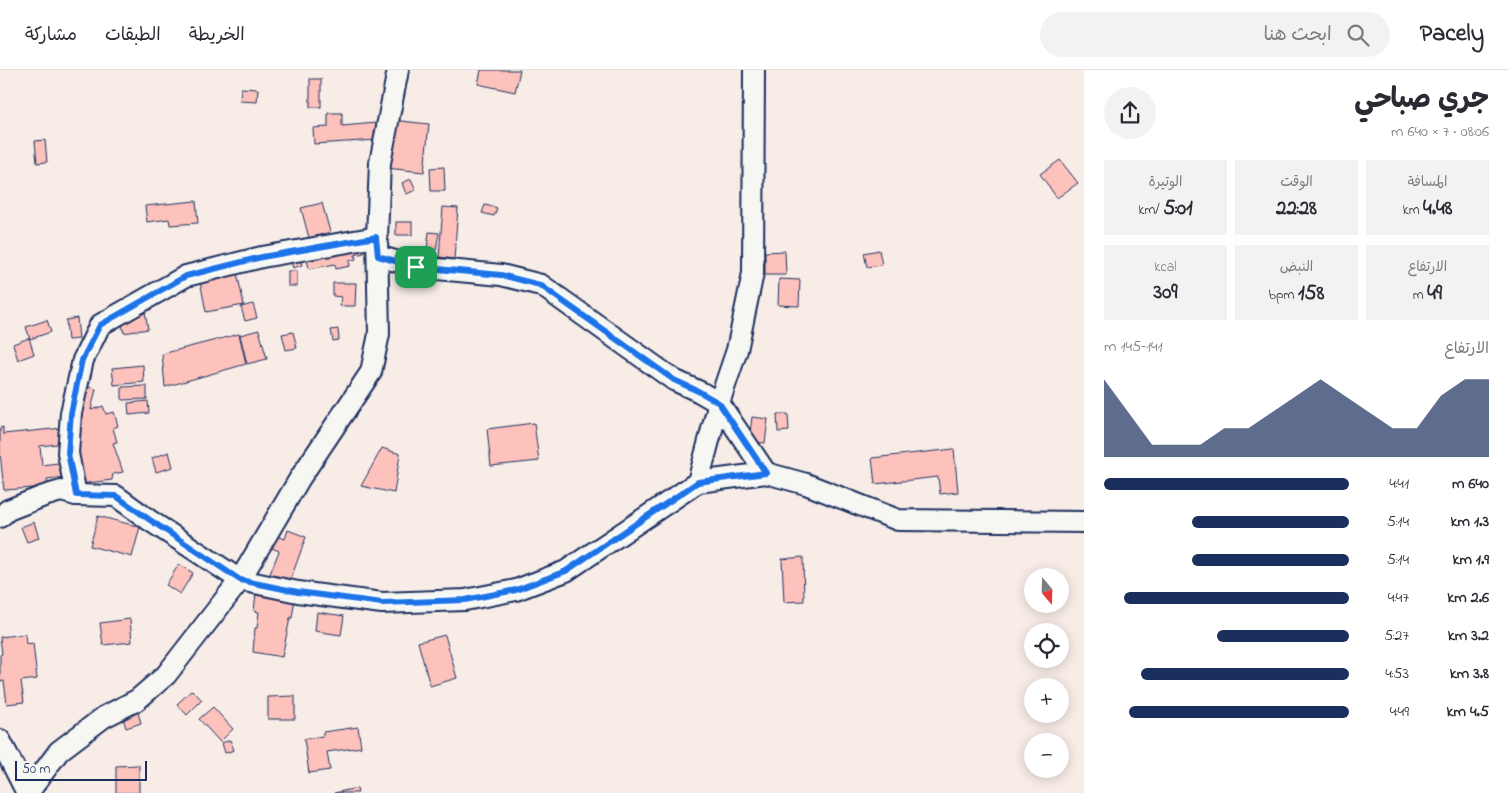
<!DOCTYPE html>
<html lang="ar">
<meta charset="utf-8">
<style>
:root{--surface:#fff;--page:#f2f2f3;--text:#2b2b33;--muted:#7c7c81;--line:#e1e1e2;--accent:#1b2f5e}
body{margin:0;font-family:"Indie Flower","Playpen Sans Arabic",sans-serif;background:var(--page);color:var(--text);direction:rtl;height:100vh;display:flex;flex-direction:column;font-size:19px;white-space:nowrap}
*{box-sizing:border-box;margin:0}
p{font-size:16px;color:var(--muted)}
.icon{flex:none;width:28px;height:28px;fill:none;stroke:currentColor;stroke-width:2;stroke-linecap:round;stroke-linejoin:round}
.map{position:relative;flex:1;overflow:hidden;direction:ltr}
.sheet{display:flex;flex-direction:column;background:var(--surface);width:425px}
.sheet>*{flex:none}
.needle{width:32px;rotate:161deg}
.buttons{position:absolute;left:1024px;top:498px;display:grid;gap:10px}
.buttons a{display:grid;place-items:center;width:45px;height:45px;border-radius:50%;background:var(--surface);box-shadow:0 2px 12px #0003;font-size:25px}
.scale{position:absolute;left:15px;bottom:12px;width:132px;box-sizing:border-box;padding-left:5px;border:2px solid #1b2f5e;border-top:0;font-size:14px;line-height:18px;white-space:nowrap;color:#1b2f5e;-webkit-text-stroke:4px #f6f6f2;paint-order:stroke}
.pin{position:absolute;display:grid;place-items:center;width:42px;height:42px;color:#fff;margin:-21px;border-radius:10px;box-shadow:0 2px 8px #0006}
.round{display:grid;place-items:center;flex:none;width:52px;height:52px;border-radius:26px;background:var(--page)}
.summary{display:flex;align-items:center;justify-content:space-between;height:85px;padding:0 20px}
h1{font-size:28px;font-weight:700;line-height:38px}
.figures{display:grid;grid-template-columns:repeat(3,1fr);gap:8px;height:85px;padding:5px 20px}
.figures div{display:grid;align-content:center;border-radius:0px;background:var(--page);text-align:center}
.figures b{font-size:21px;font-weight:700}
.figures small{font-size:14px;font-weight:400}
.figures p{font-size:14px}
.chart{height:140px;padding:10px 20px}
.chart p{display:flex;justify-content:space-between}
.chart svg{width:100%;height:90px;margin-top:5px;fill:var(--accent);opacity:.7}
ul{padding:0 20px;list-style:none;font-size:16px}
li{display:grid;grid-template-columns:80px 60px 1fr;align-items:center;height:38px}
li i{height:12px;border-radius:6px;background:var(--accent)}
header{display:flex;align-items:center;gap:30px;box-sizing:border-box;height:70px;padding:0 25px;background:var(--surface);border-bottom:1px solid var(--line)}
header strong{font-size:24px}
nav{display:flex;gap:28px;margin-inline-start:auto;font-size:18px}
.search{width:350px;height:45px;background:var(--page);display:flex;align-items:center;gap:12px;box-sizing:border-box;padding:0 18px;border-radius:28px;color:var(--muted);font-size:19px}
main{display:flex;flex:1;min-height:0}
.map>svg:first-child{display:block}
</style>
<header>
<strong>Pacely</strong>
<div class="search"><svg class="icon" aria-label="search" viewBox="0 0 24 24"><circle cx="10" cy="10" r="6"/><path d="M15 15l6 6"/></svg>ابحث هنا</div>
<nav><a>الخريطة</a><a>الطبقات</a><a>مشاركة</a></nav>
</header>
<main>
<section class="sheet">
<div class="summary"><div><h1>جري صباحي</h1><p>08:06 · 7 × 640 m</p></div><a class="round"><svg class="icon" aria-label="share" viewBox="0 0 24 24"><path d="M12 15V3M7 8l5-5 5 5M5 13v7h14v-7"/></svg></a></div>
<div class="figures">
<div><p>المسافة</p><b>4.48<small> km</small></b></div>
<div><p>الوقت</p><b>22:28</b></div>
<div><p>الوتيرة</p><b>5:01<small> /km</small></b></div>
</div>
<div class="figures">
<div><p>الارتفاع</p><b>49<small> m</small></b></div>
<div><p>النبض</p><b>158<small> bpm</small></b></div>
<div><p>kcal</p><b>309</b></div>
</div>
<div class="chart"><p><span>الارتفاع</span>141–145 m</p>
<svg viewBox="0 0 160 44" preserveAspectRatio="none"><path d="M0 44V6L10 22L20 38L30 38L40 38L50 30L60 30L70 22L80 14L90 6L100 14L110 22L120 30L130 30L140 14L150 6L160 6V44z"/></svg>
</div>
<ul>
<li><b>640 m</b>4:41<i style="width:100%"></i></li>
<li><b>1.3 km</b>5:14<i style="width:64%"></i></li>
<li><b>1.9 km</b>5:14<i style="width:64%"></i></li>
<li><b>2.6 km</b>4:47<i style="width:92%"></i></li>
<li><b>3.2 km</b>5:27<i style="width:54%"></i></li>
<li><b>3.8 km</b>4:53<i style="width:85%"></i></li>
<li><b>4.5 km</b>4:49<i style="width:90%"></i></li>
</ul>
</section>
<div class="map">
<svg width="1084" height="723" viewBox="0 0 1084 723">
<rect width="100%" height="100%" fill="#f8ece7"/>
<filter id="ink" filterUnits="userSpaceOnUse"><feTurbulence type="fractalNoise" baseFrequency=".02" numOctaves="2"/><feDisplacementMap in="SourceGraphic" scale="10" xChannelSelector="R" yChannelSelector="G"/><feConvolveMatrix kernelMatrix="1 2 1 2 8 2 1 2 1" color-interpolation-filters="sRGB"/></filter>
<g filter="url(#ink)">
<g fill="#fec2bd" stroke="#1b2f5e">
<polygon points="481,0 520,0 515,22 478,14"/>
<rect x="310" y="9" width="11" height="28"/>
<polygon points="241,18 258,19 257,32 240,31"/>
<polygon points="328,43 342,43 342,56 376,53 377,70 314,74 313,58 328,57"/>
<polygon points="391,50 429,54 424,102 386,98"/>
<polygon points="45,70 47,92 37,93 35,71"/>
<polygon points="1060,90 1078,113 1057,128 1040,104"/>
<polygon points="444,97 445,121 431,121 430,98"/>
<polygon points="411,109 416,120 406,124 402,113"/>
<polygon points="196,131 198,153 170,155 169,149 147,152 145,136"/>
<polygon points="322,133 330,162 309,168 301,138"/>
<polygon points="485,135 497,138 494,146 482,143"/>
<polygon points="443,137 458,138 454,189 439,187"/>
<rect x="396" y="152" width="16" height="13"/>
<polygon points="429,162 439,163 436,180 427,179"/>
<polygon points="362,172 364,183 355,185 356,189 349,191 350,196 336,199 335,194 309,199 306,184"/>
<polygon points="879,180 882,195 867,197 864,183"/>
<polygon points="785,181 786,205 765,205 765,182"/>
<polygon points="298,184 302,195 293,198 289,186"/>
<rect x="288" y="201" width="9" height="15"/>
<polygon points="237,203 244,235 206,242 200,211"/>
<polygon points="779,209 800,210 799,236 778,235"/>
<polygon points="333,213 356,213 355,236 340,236 341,227 333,226"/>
<polygon points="253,234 257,248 245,251 241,237"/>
<polygon points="145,241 148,259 124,263 120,246"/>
<polygon points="77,248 79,269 68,270 66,250"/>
<polygon points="47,250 51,262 30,269 26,257"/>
<polygon points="338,259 339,270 333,271 331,260"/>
<polygon points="259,260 267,289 247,294 240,265"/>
<polygon points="293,262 297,278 286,280 282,264"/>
<polygon points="239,264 246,294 165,317 162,284"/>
<polygon points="29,268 34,284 18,290 13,274"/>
<polygon points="143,295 144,312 114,315 112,298"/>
<polygon points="83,315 96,319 91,340 103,336 106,344 114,342 118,356 113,358 117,372 113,373 123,402 113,404 112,410 80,414 74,375"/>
<polygon points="147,316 147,329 122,330 122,317"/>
<polygon points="148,331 149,343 129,345 128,333"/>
<polygon points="777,344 788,344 789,361 778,362"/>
<polygon points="752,347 768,349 765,373 749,372"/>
<polygon points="534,353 539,391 491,396 487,359"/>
<polygon points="3,357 3,364 63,358 65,373 40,376 42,395 66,392 67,407 47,409 48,417 4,420 0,383 0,358"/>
<polygon points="382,378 400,384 394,423 361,416"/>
<polygon points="954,379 958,422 940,424 938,407 875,414 872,388"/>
<polygon points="169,382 173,397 156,402 152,388"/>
<polygon points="98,446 140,457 132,487 90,476"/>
<polygon points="34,452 39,468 27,472 21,457"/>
<polygon points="288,460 306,467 290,511 270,504 279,481 272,478 277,466 285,469"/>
<polygon points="803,487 804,531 784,532 782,489"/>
<polygon points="179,494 193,503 180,524 166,515"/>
<polygon points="256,523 295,528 292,548 290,548 282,587 253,582 255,558 257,558 259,542 254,541"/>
<polygon points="317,542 344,546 341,565 315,561"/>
<polygon points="130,549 132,572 103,575 100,553"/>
<polygon points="25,564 26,574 33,573 37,609 21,611 24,632 7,634 4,611 0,612 0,585 2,584 0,567"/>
<polygon points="445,565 457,608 430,616 418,572"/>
<polygon points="192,620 202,630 187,645 177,634"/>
<polygon points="295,626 295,649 268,649 268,627"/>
<polygon points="136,636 141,653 126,658 121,641"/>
<polygon points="213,637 233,659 220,672 199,649"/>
<polygon points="358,657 361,677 327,682 330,700 309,703 304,669 323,666 323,662"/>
<polygon points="230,670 234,680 225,683 222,673"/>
<polygon points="139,695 139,723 116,723 116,696"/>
<polygon points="357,718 358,723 334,723"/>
</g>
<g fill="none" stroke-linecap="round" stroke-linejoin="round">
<g stroke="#1b2f5e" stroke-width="24">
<g id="minor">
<polyline points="378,186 416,197 501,205 541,215 674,310 700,322 719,333 766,403"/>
<polyline points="698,412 719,333 737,280 753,203 754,0"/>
<polyline points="76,425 68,383 71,343 83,290 100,255 186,206 262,187 377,167"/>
<polyline points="0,447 8,440 44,426 61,421 76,425 116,426 149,450 240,510 298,522 382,533 465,530 516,520 566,501 698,412 766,403 806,414 898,450 1084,452"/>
<polyline points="0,670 27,723"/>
<polyline points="28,723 59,681 104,647 137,630 166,605 240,510 300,408 371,302 379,264 377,167 380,93 398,0"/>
</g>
</g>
<use href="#minor" stroke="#f6f6f2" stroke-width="20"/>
</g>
</g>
<g fill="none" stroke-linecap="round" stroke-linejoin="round" filter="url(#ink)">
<g stroke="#fff" stroke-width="10">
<polygon id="route" points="376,167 378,186 416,197 501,205 540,215 674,310 700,322 719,333 766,403 698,412 566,501 516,520 465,530 382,533 298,522 240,510 150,450 116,426 76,425 68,383 71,343 82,290 100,255 186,206 262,187"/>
</g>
<use href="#route" stroke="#1a73e8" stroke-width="6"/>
</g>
</svg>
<div class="buttons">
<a><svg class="needle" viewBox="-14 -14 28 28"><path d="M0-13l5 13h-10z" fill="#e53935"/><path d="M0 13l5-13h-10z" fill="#7c7c81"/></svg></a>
<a><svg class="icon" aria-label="locate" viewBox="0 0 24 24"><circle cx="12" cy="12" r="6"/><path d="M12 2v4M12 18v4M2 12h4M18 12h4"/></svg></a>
<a>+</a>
<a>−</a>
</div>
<div class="scale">50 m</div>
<div class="pin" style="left:416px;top:197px;background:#1e9e55"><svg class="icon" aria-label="arrive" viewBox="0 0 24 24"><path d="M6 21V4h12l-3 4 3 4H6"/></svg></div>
</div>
</main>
